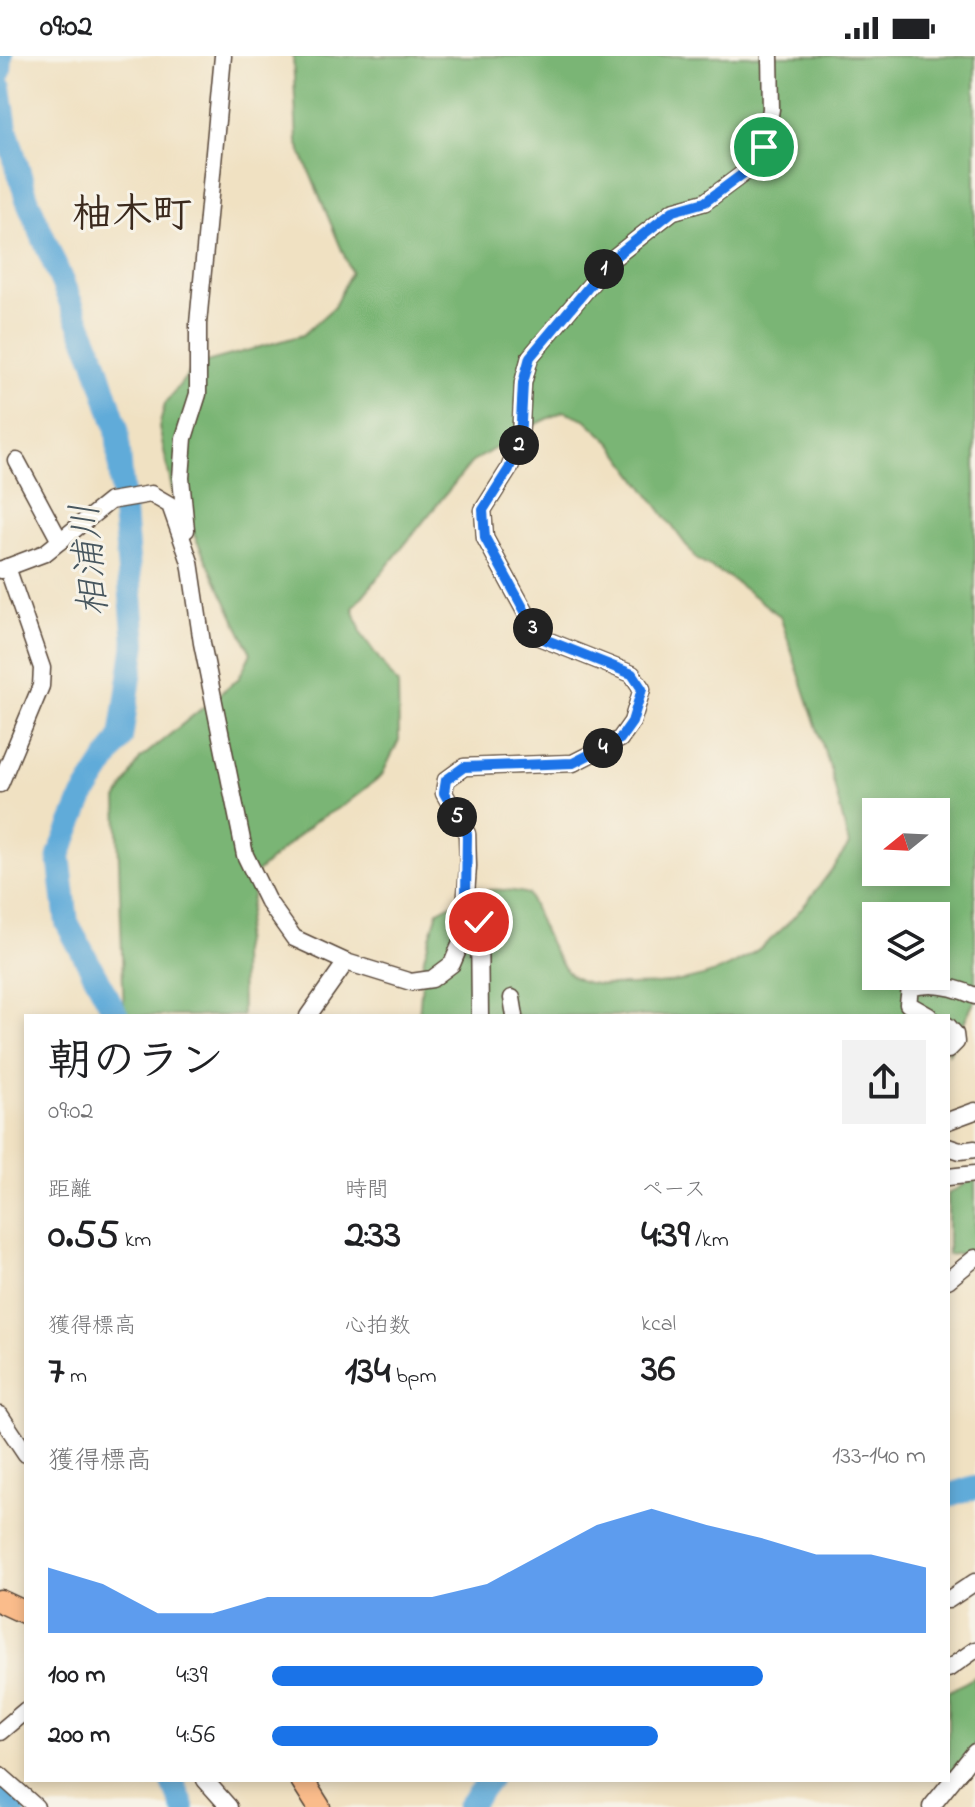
<!DOCTYPE html>
<html lang="ja">
<meta charset="utf-8">
<style>
:root{--surface:#fff;--page:#f2f2f2;--text:#202124;--muted:#757577;--accent:#1a73e8}
body{margin:0;font-family:"Indie Flower","Klee One",sans-serif;background:var(--page);color:var(--text);height:100vh;display:flex;flex-direction:column;font-size:30px;white-space:nowrap}
*{box-sizing:border-box;margin:0}
p{font-size:26px;color:var(--muted)}
.icon{flex:none;width:44px;height:44px;fill:none;stroke:currentColor;stroke-width:2;stroke-linecap:round;stroke-linejoin:round}
.map{position:relative;flex:1;overflow:hidden}
.sheet{position:absolute;left:24px;top:958px;width:926px;height:768px;display:flex;flex-direction:column;background:var(--surface);border-radius:0px;box-shadow:0 4px 12px #0003}
.sheet>*{flex:none}
.needle{width:52px;rotate:252deg}
.buttons{position:absolute;left:862px;top:742px;display:grid;gap:16px}
.buttons a{display:grid;place-items:center;width:88px;height:88px;border-radius:0px;background:var(--surface);box-shadow:0 4px 12px #0003;font-size:40px}
.pin{position:absolute;display:grid;place-items:center;width:68px;height:68px;color:#fff;margin:-34px;border:4px solid #fff;border-radius:50%;box-shadow:0 2px 8px #0007}
.km{position:absolute;width:40px;height:40px;margin:-20px;border-radius:50%;background:#222;color:#fff;font-size:22px;line-height:40px;text-align:center}
.round{display:grid;place-items:center;flex:none;width:84px;height:84px;border-radius:0px;background:var(--page)}
.overview{display:flex;align-items:center;justify-content:space-between;height:136px;padding:0 24px}
h1{font-size:44px;font-weight:700;line-height:60px}
.metrics{display:grid;grid-template-columns:repeat(3,1fr);gap:12px;height:136px;padding:8px 24px}
.metrics div{display:grid;align-content:center}
.metrics b{font-size:40px;font-weight:700}
.metrics small{font-size:22px;font-weight:400}
.metrics p{font-size:22px}
.chart{height:224px;padding:16px 24px}
.chart p{display:flex;justify-content:space-between}
.chart svg{width:100%;height:144px;margin-top:8px;fill:var(--accent);opacity:.7}
ul{padding:0 24px;list-style:none;font-size:26px}
li{display:grid;grid-template-columns:128px 96px 1fr;align-items:center;height:60px}
li i{height:20px;border-radius:10px;background:var(--accent)}
.status{display:flex;justify-content:space-between;align-items:center;height:56px;padding:0 40px;background:var(--surface);direction:ltr}
.status svg{height:22px;fill:currentColor}
.map>svg:first-child{display:block}
</style>
<div class="status"><b>09:02</b><svg viewBox="0 0 49 12"><path d="M0 12V9h3v3zM5 12V6h3v6zM10 12V3h3v9zM15 12V0h3v12zM26 1h20v11H26zM47 4h2v5h-2z"/></svg></div>
<div class="map">
<svg width="975" height="1751" viewBox="0 0 975 1751">
<rect width="100%" height="100%" fill="#f7f3e8"/>
<filter id="ink" filterUnits="userSpaceOnUse"><feTurbulence type="fractalNoise" baseFrequency=".0125" numOctaves="2"/><feDisplacementMap in="SourceGraphic" scale="16" xChannelSelector="R" yChannelSelector="G"/><feConvolveMatrix kernelMatrix="1 2 1 2 8 2 1 2 1" color-interpolation-filters="sRGB"/></filter>
<filter id="wash" filterUnits="userSpaceOnUse"><feTurbulence type="fractalNoise" baseFrequency=".006" numOctaves="4" result="noise"/><feDisplacementMap in="SourceGraphic" scale="32" xChannelSelector="R" yChannelSelector="G"/><feGaussianBlur stdDeviation="1.8" result="paint"/><feColorMatrix in="noise" values="0 0 0 0 0 0 0 0 0 0 0 0 0 0 0 0 0 1.4 0 .05"/><feComposite in="paint" operator="in"/></filter>
<g filter="url(#wash)">
<rect width="100%" height="100%" fill="#f0e1c2"/>
<g fill="#7ab574" stroke="#5a7049" stroke-width="2" fill-rule="evenodd">
<path d="M293,0H975V944L948,999V960H419L424,901L438,855C474,836 486,828 528,838C538,860 553,903 571,919C586,931 612,929 630,929C746,929 787,878 849,789L830,712L780,560L730,522L697,504L611,387L585,363L564,355L528,372L471,407L353,552L362,579L398,629L399,684L382,719L347,747L314,766L257,816L241,895L242,960H124L117,744L140,703L239,622L251,597L172,433L159,371L165,348L195,309L303,279L334,251L351,216L297,86ZM876,756H936V816H876ZM876,860H936V920H876Z"/>
<polygon points="975,1122 975,1196 948,1199 948,1138"/>
<polygon points="975,1621 975,1713 948,1718 948,1636"/>
</g>
<g fill="none" stroke-linecap="round" stroke-linejoin="round">
<g stroke="#61abd9" stroke-width="24">
<polyline points="0,15 1,0"/>
<polyline points="0,32 6,73 27,143 95,304 117,373 135,587 121,682 83,741 59,799 67,867 117,960"/>
<polyline points="948,1440 975,1431"/>
<polyline points="172,1724 183,1751"/>
<polyline points="0,1734 15,1751"/>
<polyline points="468,1751 489,1724"/>
</g>
</g>
</g>
<g filter="url(#ink)">
<g fill="none" stroke-linecap="round" stroke-linejoin="round">
<g stroke="#564537" stroke-width="19">
<g id="minor">
<polyline points="17,405 60,485"/>
<polyline points="186,474 181,422 184,382 198,338 198,268 223,0"/>
<polyline points="0,514 45,497 110,445 151,438 170,449 190,506 202,587 245,799 267,844 294,882 346,906 411,926 432,923 452,908 463,882 468,810 467,778 444,737 446,724 464,711 573,707 620,683 632,666 642,633 632,618 539,581 485,482 483,454 509,413 520,385 523,327 530,301 612,203 673,155 705,146 744,117 764,91 771,53 770,0"/>
<polyline points="0,728 41,630 42,612 7,511"/>
<polyline points="467,840 479,866 480,960"/>
<polyline points="512,942 515,960"/>
<polyline points="308,960 346,906"/>
<path d="M929,960L908,948L910,932C932,925 955,931 975,940"/>
<polyline points="948,970 955,978 956,986 948,994"/>
<polyline points="948,1065 975,1055"/>
<polyline points="948,1091 960,1095 975,1093"/>
<polyline points="948,1121 975,1118"/>
<polyline points="948,1224 975,1202"/>
<polyline points="0,1359 26,1398"/>
<polyline points="948,1544 975,1526"/>
<polyline points="948,1613 975,1594"/>
<polyline points="0,1676 26,1654"/>
<polyline points="0,1719 36,1751"/>
<polyline points="205,1724 229,1751"/>
<polyline points="931,1751 975,1696"/>
</g>
</g>
<g stroke="#564537" stroke-width="25">
<g id="highway">
<polyline points="0,1545 26,1557"/>
<polyline points="302,1724 319,1751"/>
</g>
</g>
<use href="#minor" stroke="#fff" stroke-width="16"/>
<use href="#highway" stroke="#fabc8b" stroke-width="22"/>
</g>
</g>
<g fill="none" stroke-linecap="round" stroke-linejoin="round" filter="url(#ink)">
<g stroke="#fff" stroke-width="16">
<polyline id="route" points="479,866 466,839 467,778 444,737 446,724 464,711 573,707 620,683 632,666 642,633 632,618 539,581 485,482 483,454 509,413 520,385 523,327 530,301 612,203 673,155 705,146 744,117 764,91"/>
</g>
<use href="#route" stroke="#1a73e8" stroke-width="10"/>
</g>
<g text-anchor="middle" dominant-baseline="central" stroke-width="6" stroke-linejoin="round" paint-order="stroke">
<g font-size="38" font-style="italic" fill="#48575f" stroke="#f7f3e8">
<text transform="translate(92 504) rotate(-95)">相浦川</text>
</g>
<g font-size="40" font-weight="bold" fill="#3b2a1e" stroke="#f7f3e8">
<text x="132" y="160">柚木町</text>
</g>
</g>
</svg>
<div class="buttons">
<a><svg class="needle" viewBox="-14 -14 28 28"><path d="M0-13l5 13h-10z" fill="#e53935"/><path d="M0 13l5-13h-10z" fill="#757577"/></svg></a>
<a><svg class="icon" aria-label="layers" viewBox="0 0 24 24"><path d="M12 4l9 5-9 5-9-5zM3 14l9 5 9-5"/></svg></a>
</div>
<div class="pin" style="left:764px;top:91px;background:#1e9e55"><svg class="icon" aria-label="arrive" viewBox="0 0 24 24"><path d="M6 21V4h12l-3 4 3 4H6"/></svg></div>
<div class="pin" style="left:479px;top:866px;background:#d93025"><svg class="icon" aria-label="check" viewBox="0 0 24 24"><path d="M5 12l5 5 9-10"/></svg></div>
<b class="km" style="left:604px;top:213px">1</b>
<b class="km" style="left:519px;top:389px">2</b>
<b class="km" style="left:533px;top:572px">3</b>
<b class="km" style="left:603px;top:692px">4</b>
<b class="km" style="left:457px;top:761px">5</b>
<section class="sheet">
<div class="overview"><div><h1>朝のラン</h1><p>09:02</p></div><a class="round"><svg class="icon" aria-label="share" viewBox="0 0 24 24"><path d="M12 15V3M7 8l5-5 5 5M5 13v7h14v-7"/></svg></a></div>
<div class="metrics">
<div><p>距離</p><b>0.55<small> km</small></b></div>
<div><p>時間</p><b>2:33</b></div>
<div><p>ペース</p><b>4:39<small> /km</small></b></div>
</div>
<div class="metrics">
<div><p>獲得標高</p><b>7<small> m</small></b></div>
<div><p>心拍数</p><b>134<small> bpm</small></b></div>
<div><p>kcal</p><b>36</b></div>
</div>
<div class="chart"><p><span>獲得標高</span>133–140 m</p>
<svg viewBox="0 0 160 44" preserveAspectRatio="none"><path d="M0 44V24L10 29L20 38L30 38L40 33L50 33L60 33L70 33L80 29L90 20L100 11L110 6L120 11L130 15L140 20L150 20L160 24V44z"/></svg>
</div>
<ul>
<li><b>100 m</b>4:39<i style="width:75%"></i></li>
<li><b>200 m</b>4:56<i style="width:59%"></i></li>
</ul>
</section>
</div>
